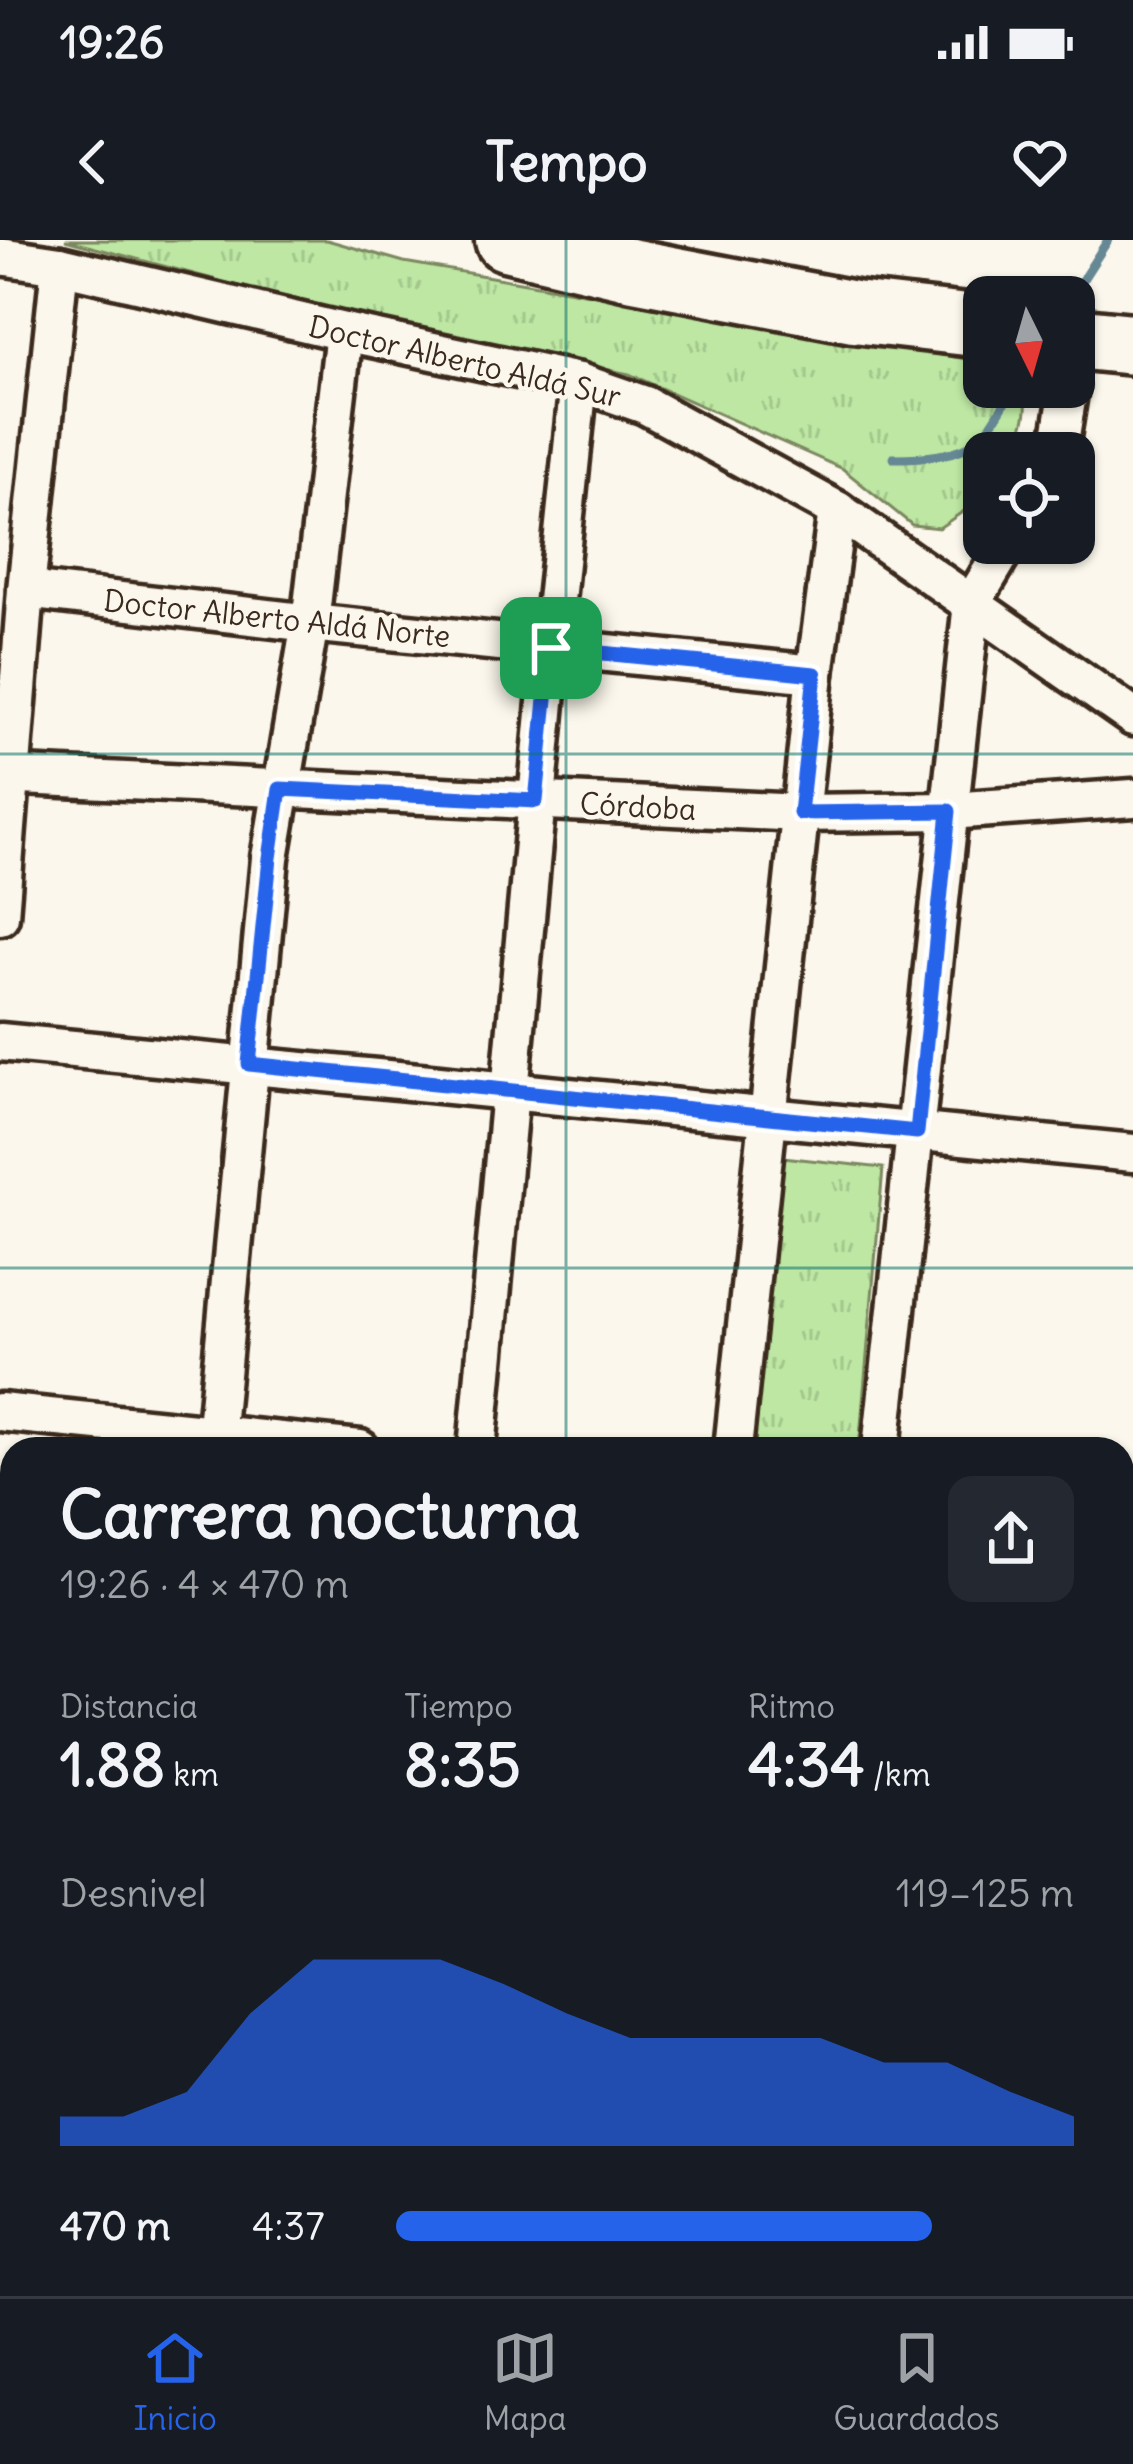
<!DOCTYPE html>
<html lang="es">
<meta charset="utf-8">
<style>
:root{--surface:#171b24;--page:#242831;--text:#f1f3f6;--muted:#9ea1a6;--line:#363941;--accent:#2563eb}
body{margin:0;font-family:Delius,sans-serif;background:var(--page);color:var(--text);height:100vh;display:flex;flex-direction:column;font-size:45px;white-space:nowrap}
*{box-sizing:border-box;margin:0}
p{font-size:39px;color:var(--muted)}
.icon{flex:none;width:66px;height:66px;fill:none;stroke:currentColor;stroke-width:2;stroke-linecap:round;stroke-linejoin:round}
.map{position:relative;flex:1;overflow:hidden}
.side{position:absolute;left:0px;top:1197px;width:1134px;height:861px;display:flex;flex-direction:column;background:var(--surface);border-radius:36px 36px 0 0;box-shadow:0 3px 9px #0004}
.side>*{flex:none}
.needle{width:78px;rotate:175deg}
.buttons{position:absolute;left:963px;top:36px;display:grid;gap:24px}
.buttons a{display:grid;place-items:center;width:132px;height:132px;border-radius:24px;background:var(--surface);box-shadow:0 3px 9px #0004;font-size:60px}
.pin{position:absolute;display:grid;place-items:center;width:102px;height:102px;color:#fff;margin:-51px;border-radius:24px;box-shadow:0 6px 18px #0006}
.round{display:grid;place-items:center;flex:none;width:126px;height:126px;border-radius:24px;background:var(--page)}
.summary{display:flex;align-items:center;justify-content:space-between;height:204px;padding:0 60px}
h1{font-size:66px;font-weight:700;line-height:90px}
.stats{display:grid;grid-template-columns:repeat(3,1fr);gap:18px;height:204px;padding:12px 60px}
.stats div{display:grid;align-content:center}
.stats b{font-size:60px;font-weight:700}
.stats small{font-size:33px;font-weight:400}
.stats p{font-size:33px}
.chart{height:336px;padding:24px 60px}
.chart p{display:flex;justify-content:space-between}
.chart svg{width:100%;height:216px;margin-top:12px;fill:var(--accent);opacity:.7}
ul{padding:0 60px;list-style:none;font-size:39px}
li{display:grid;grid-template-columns:192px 144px 1fr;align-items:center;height:90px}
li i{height:30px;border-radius:15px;background:var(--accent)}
.status{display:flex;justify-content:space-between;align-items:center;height:84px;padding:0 60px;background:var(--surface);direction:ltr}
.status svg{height:33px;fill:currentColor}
header{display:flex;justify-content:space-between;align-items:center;height:156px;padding:0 60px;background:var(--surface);font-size:54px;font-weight:700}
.dock{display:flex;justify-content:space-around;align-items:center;height:168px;border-top:3px solid var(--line);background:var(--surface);font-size:33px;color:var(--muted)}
.dock a{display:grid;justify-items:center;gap:6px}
.dock .current{color:var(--accent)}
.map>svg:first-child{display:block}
</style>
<div class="status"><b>19:26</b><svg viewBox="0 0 49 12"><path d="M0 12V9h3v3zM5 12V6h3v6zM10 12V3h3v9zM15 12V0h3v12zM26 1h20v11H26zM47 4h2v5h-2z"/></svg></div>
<header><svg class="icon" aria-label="back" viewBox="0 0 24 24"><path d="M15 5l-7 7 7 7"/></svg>Tempo<svg class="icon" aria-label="heart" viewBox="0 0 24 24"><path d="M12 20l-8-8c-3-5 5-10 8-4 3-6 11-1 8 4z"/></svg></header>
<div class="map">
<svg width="1133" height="2056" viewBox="0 0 1133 2056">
<defs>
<pattern id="grass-tufts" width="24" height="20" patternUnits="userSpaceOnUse" patternTransform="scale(3)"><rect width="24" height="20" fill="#bde7a3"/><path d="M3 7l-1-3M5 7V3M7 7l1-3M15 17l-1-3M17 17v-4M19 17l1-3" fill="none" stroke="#a3c68c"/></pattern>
</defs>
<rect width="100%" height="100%" fill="#fbf7ec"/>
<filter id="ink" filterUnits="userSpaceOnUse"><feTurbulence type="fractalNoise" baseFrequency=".00833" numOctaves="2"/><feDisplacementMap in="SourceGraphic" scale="24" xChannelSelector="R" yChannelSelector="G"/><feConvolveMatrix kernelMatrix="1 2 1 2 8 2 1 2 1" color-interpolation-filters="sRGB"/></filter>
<g filter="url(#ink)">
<g fill="url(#grass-tufts)" stroke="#7c8860" stroke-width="3">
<path d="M65,0H327L404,22L984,122V147H1023C1032,169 1021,191 1013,213H984L983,258L939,288L912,285L843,229L629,134L399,88Z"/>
<polygon points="783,917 883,928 859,1209 752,1209"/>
</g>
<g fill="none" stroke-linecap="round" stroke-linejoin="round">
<g stroke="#668894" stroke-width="9">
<polyline points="1074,53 1108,0"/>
<path d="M893,218C920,218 958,217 980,199C991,189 1004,163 1013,149"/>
</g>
<g stroke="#3b2a1e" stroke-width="45">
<g id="minor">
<polyline points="0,16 60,25 344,92 579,142 645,165 837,270 1133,477"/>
<polyline points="1054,213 1061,197 1069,147"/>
<polyline points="26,350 310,383 815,434"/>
<polyline points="0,535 800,573 949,571 1133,558"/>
<polyline points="0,676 26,350 60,25"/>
<path d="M0,802C378,836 755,877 1133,913"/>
<polyline points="0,1172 360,1209"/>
<polyline points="214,1209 270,618 310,383 344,92"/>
<polyline points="477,1209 551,408 579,142"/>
<polyline points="733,1209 815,434 837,270"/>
<polyline points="881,1209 972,363 1008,303"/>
<polyline points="1122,1282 1133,1283"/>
<polyline points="0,1493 12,1494"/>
<polyline points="1122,1567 1133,1455"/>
<polyline points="0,1960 12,1961"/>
<polyline points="902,2046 996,2056"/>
<polyline points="145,2056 146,2046"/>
<polyline points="409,2056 410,2046"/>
<polyline points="644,2056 645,2046"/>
<polyline points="796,2056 797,2046"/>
<polyline points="1071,2056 1072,2046"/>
</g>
</g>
<g stroke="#3b2a1e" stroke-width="69">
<g id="primary">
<polyline points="506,0 629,29 854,72 984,87"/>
<polyline points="1074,98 1133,104"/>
</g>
</g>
<use href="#minor" stroke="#fbf7ec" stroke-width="36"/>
<use href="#primary" stroke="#fbf7ec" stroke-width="60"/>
</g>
</g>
<g fill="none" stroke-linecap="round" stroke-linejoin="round" filter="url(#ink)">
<g stroke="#fff" stroke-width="24">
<polygon id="route" points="551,408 815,434 800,573 949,571 917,892 249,824 270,618 280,549 536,561"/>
</g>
<use href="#route" stroke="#2563eb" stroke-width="15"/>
</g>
<path fill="none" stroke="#0f766e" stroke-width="3" stroke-opacity="0.55" d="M566,0V1209M0,514H1133M0,1028H1133M0,1542H12M1122,1542H1133M566,2046V2056"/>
<g text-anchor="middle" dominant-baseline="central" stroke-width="9" stroke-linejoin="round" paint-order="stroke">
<g font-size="30" fill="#3b2a1e" stroke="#fbf7ec">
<text transform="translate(465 121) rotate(13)">Doctor Alberto Aldá Sur</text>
<text transform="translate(277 378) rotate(6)">Doctor Alberto Aldá Norte</text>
<text transform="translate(638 566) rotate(3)">Córdoba</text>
</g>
</g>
</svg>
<div class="buttons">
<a><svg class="needle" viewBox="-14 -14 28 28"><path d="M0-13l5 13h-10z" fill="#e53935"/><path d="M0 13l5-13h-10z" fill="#9ea1a6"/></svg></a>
<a><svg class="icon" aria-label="locate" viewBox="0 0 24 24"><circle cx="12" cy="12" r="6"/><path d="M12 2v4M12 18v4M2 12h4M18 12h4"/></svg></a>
</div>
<div class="pin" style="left:551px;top:408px;background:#1e9e55"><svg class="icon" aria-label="arrive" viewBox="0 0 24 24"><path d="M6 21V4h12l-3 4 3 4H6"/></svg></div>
<section class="side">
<div class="summary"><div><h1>Carrera nocturna</h1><p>19:26 · 4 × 470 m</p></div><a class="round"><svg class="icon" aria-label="share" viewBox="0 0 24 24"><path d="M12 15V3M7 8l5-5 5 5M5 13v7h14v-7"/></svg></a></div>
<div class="stats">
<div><p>Distancia</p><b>1.88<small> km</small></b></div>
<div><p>Tiempo</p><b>8:35</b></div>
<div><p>Ritmo</p><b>4:34<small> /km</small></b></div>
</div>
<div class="chart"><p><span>Desnivel</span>119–125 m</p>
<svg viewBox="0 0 160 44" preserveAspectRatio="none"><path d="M0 44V38L10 38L20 33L30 17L40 6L50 6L60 6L70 11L80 17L90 22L100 22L110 22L120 22L130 27L140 27L150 33L160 38V44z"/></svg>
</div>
<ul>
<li><b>470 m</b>4:37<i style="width:79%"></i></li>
</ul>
</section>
</div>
<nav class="dock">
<a class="current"><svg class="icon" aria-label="home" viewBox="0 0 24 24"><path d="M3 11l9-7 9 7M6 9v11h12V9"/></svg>Inicio</a>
<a><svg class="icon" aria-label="map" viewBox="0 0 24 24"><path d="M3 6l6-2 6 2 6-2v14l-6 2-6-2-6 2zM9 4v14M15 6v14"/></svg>Mapa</a>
<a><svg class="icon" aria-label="saved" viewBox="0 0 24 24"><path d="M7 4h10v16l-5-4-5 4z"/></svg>Guardados</a>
</nav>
